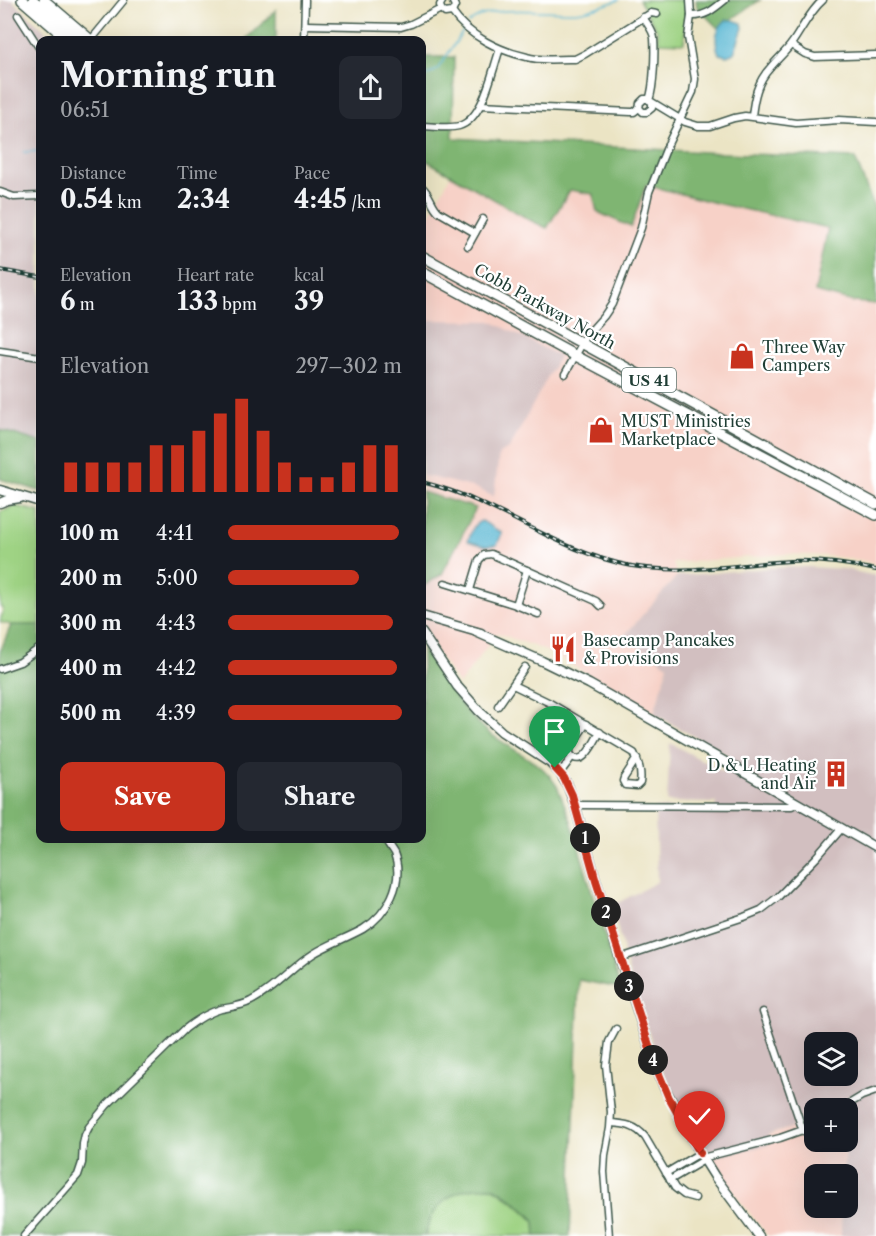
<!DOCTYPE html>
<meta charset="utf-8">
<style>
:root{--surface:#171b24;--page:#242831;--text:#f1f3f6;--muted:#9ea1a6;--accent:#c8321e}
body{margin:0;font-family:"Libre Caslon Text",serif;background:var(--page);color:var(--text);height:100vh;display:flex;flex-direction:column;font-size:22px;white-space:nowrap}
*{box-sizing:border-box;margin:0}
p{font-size:20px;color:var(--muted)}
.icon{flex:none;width:33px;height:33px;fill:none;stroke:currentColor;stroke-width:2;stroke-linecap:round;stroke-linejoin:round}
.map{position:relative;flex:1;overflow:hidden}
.details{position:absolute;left:36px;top:36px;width:390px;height:807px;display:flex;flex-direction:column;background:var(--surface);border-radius:12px;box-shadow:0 6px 24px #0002}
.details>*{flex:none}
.controls{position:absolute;left:804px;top:1032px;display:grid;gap:12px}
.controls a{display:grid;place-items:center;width:54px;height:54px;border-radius:12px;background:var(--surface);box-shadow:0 6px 24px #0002;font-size:30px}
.pin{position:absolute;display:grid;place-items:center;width:51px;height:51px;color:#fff;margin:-62px -26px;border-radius:50% 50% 50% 0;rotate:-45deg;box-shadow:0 0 6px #0007}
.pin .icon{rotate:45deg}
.km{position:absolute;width:30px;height:30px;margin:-15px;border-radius:50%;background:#222;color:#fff;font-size:16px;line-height:30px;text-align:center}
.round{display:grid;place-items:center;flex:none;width:63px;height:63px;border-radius:12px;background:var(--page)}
.summary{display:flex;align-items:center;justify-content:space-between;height:102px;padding:0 24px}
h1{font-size:33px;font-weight:800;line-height:45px}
.stats{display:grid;grid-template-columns:repeat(3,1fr);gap:9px;height:102px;padding:6px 24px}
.stats div{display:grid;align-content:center}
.stats b{font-size:26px;font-weight:800}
.stats small{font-size:16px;font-weight:400}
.stats p{font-size:16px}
.chart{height:168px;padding:12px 24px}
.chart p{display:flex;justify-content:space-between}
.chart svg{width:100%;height:108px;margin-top:6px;stroke:var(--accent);stroke-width:6}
.action{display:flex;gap:12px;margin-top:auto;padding:12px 24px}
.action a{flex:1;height:69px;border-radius:12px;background:var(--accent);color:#fff;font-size:24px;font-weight:800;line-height:69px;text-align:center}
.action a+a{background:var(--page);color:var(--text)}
ul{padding:0 24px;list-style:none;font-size:20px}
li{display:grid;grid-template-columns:96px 72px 1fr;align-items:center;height:45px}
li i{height:15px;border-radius:8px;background:var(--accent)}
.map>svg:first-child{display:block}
</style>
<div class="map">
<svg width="876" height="1236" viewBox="0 0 876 1236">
<rect width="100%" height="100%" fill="#fff"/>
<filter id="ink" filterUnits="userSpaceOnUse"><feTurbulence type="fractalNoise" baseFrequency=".0167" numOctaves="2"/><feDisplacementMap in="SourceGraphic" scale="12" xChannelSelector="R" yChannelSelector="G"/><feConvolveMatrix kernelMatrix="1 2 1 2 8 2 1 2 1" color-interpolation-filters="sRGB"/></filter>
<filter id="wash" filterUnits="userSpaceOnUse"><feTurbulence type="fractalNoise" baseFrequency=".008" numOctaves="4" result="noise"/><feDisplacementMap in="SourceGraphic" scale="24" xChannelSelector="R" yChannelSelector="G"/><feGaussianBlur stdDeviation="1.35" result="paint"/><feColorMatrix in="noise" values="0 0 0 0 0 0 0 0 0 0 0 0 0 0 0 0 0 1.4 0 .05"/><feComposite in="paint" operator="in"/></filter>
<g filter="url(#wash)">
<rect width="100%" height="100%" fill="#ebe4c4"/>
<g fill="#f7d1c7">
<polygon points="451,174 530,220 547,227 569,190 593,194 645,185 720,204 828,228 854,302 876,304 876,564 860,560 829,556 787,554 673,563 677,576 623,637 668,665 654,714 557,656 539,648 497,633 459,685 422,632 422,231"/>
<polygon points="814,1120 814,1142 846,1142 843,1174 814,1174 814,1208 842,1208 841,1236 768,1236 740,1201 709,1158 769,1145 767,1136"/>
</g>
<g fill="#d2bfc0" fill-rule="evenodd">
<polygon points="1,0 12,0 55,40 40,40 40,444 0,432"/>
<polygon points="422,320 491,321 559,356 509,449 499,454 494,497 476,488 422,475"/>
<path d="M808,567L844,569L876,576V1236H841L842,1208H848V1174H843L846,1142H848L849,1096L834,1108H814V1120L813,1121L768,1135L769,1145L709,1158L699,1138L672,1098L634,992L612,906L657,882L655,808H715L717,799L716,803L667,802L670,743L724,772L729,756L654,714L668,665L623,637L677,576L769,568ZM814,1042H848V1076H814Z"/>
</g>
<g fill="#9fd384" stroke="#5f885c" stroke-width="1.5">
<polygon points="639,0 684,0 686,12 684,43 659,42 657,30"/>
<polygon points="15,506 40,512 40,625 11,625 0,622 3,610 0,606 0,512"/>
<path d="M492,1187C509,1197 522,1208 535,1222L536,1236H425C429,1214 445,1193 468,1188C476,1187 485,1187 492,1187Z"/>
</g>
<g fill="#7fb572" stroke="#4f7953" stroke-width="1.5">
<polygon points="696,0 760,0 718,28 697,7"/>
<polygon points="276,10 276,40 245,40"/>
<polygon points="422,57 454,57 453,138 722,153 855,158 876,212 876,304 854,302 815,292 828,228 720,204 646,185 631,227 597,212 593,194 570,190 547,228 530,220 422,158"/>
<polygon points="0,430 40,442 40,491 0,479"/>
<polygon points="422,492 476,508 442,574 422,587"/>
<path d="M11,625H40V838H422V649L465,710L490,734L540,766L549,775L557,786L571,821L620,988L579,980L570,1236H536C535,1232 536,1226 535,1222C533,1216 520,1207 515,1202C509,1197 500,1189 492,1187C488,1186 482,1188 478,1188C450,1189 430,1209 425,1236H0V652Z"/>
</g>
<g fill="#54b5d2" stroke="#3a7983" stroke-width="1.5">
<path d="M726,20H733L742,23L743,28L734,53L727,56L719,54C714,41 715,29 726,20Z"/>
<path d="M482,521L502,533L497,545L485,546L468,541C471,533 473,523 482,521Z"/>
</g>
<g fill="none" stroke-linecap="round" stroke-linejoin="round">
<g stroke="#54b5d2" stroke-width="1.5">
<path d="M469,23C491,3 546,13 574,12C591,11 604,5 619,0"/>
<polyline points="422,78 437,70 464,30"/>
<polyline points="24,152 40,151"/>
</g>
</g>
</g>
<g filter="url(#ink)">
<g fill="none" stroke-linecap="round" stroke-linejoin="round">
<g stroke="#3e564a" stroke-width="9">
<g id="street">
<polyline points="443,0 440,5 441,9 445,13 452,12"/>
<polyline points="452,0 455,6 452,12"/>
<path d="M452,12C468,36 500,51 527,57C540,61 556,59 569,59H575L585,54L651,13L657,14"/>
<polyline points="18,15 40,49"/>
<path d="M691,16C705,17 714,9 725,0"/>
<path d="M643,17C647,24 653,30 654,38C655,52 654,88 649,100"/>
<polyline points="305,25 401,27 411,24 441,9"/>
<polyline points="91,40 124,0"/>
<polyline points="304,40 305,0"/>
<polyline points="791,45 805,54 815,57 876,55"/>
<polyline points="481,105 631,112 634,112 639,108"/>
<polyline points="639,108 640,103 644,99 647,99 685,122 698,126 710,126 734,118 745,116 796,123 839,120 876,122"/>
<polyline points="639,108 643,112 647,112 652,108 652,104"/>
<path d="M752,116C754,98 757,82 770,68C777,59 786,52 792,43C802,29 810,11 823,0"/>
<path d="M422,126C434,126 448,129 459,126C484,119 492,70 500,49"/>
<path d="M422,187C431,195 431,205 439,212L475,233"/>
<polyline points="0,192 14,197 40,196"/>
<polyline points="468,246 483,219"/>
<polyline points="0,351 40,357"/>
<polyline points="565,374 587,335 604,316 612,304 641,228 649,192 669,142 693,92 695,79 688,37 691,16 690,0"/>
<polyline points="445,583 516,605 538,614"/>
<polyline points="470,590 479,560 484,555 491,554 596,601 601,606"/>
<polyline points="516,605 527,570"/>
<polyline points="0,669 20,662 40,648"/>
<path d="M513,685L550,703L634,753C639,763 642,772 640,783L637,786L625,785L623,781L624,778L637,758"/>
<polyline points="498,706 525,667"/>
<path d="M586,724L570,747V754C582,770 594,742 600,732"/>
<polyline points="560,773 572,757"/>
<polyline points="575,805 792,806 797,803"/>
<polyline points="620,958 744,917 761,910 778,897 817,857 842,828"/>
<polyline points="763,1012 803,1131"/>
<polyline points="842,1108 862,1096 876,1091"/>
<path d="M611,1123C625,1124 635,1125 645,1137L675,1188L684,1195L695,1198"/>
<polyline points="702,1158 780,1138 814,1126"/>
<polyline points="666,1173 700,1153"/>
<polyline points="670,1180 704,1160"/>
<path d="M24,1236L78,1175L82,1163L83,1144L85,1135L89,1127L107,1105L185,1029C195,1021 207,1013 221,1009C231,1007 242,1006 251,1001C275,989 291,968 313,954C329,944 347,938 363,929C387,915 405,882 394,854C391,849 387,844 384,838"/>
<polyline points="609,1236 604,1172 605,1155 610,1128 611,1112 606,1065 609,1042 616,1029"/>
</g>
</g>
<g stroke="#3e564a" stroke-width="11">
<g id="secondary">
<polyline points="0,490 40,502"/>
<polyline points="0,503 7,500 20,498"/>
<polyline points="422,616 481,633"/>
<polyline points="476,632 542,661 589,684 876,848"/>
<polyline points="422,633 457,686 479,711 502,732 550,763 560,773 568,786 575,805 596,881 620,958 656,1067 664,1087 700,1153 715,1177 759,1236"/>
</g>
</g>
<g stroke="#3e564a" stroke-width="12">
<g id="primary">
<polyline points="22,0 68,40"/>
<polyline points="33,0 80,40"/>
<polyline points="44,0 91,40"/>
<polyline points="422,256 876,504"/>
<polyline points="422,272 576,356 876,515"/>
</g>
</g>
<use href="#street" stroke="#fff" stroke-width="6"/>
<use href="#secondary" stroke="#fff" stroke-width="8"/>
<use href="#primary" stroke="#fff" stroke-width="9"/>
<g stroke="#1f3d34" stroke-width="4">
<g id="rail">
<polyline points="0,270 40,277"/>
<path d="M422,482C442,487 462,494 481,503C531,526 577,556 632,566C685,575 737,564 790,561C820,560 848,564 876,570"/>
</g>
</g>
<use href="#rail" stroke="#fff" stroke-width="1.5" stroke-dasharray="4.5" stroke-linecap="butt"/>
</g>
</g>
<g fill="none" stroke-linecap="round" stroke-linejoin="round" filter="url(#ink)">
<g stroke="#fff" stroke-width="12">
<polyline id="route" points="555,768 564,778 572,795 596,881 656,1067 669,1098 700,1153"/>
</g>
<use href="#route" stroke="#c8321e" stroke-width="8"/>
</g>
<defs>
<g id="shop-bare" transform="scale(2.07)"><path d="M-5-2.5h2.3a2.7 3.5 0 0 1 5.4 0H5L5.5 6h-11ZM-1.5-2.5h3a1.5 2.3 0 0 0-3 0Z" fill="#c8321e" stroke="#fff" stroke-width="2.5" paint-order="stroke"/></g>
<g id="restaurant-bare" transform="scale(2.07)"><path d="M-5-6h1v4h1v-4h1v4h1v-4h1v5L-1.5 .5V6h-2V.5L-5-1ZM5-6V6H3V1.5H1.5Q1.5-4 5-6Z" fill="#c8321e" stroke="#fff" stroke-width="2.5" paint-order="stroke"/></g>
<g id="building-bare" transform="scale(2.07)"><path d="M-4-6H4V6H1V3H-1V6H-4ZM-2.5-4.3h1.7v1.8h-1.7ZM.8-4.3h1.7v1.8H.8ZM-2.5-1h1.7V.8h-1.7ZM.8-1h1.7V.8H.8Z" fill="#c8321e" stroke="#fff" stroke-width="2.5" paint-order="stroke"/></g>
</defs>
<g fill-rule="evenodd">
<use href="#shop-bare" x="742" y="356"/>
<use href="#shop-bare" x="601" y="430"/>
<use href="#restaurant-bare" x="563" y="649"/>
<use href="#building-bare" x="836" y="774"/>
</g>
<g text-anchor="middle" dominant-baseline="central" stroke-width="4.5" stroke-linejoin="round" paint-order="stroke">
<rect fill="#fff" stroke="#627771" stroke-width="1.5" x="622" y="368" width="54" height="24" rx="4.5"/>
<g font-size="15" font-weight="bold" fill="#1f3d34">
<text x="649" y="380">US 41</text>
</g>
<g font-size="16" fill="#1f3d34" stroke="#fff">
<text transform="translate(545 306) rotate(29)">Cobb Parkway North</text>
</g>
<g font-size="16" fill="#1f3d34" stroke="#fff" text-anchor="start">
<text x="762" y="347">Three Way<tspan x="762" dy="18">Campers</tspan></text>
<text x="621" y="421">MUST Ministries<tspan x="621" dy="18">Marketplace</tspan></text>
<text x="583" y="640">Basecamp Pancakes<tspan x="583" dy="18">&amp; Provisions</tspan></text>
<text x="816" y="765" text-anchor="end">D &amp; L Heating<tspan x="816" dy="18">and Air</tspan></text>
</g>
</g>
</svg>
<div class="controls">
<a><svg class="icon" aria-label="layers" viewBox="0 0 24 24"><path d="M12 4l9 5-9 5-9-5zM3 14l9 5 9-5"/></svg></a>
<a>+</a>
<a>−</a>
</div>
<div class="pin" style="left:555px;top:768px;background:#1e9e55"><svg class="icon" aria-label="arrive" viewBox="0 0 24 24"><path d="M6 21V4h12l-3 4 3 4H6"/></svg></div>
<div class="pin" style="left:700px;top:1153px;background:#d93025"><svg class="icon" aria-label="check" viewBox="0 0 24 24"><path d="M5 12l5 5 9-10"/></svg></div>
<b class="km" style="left:585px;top:838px">1</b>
<b class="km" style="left:606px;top:912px">2</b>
<b class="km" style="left:629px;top:986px">3</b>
<b class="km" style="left:653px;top:1060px">4</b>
<section class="details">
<div class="summary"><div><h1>Morning run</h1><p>06:51</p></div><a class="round"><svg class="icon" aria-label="share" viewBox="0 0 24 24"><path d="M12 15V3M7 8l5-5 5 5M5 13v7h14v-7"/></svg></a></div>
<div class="stats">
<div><p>Distance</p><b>0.54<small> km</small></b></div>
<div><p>Time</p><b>2:34</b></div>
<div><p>Pace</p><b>4:45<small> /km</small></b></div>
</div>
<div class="stats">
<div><p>Elevation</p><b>6<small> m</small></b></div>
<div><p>Heart rate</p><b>133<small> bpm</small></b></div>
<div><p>kcal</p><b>39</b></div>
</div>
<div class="chart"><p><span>Elevation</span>297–302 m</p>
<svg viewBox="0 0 160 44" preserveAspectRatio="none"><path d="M5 44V32M15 44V32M25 44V32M35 44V32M45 44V25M55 44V25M65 44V19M75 44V12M85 44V6M95 44V19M105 44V32M115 44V38M125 44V38M135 44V32M145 44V25M155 44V25"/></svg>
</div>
<ul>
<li><b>100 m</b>4:41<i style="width:98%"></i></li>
<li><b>200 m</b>5:00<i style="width:75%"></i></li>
<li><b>300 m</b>4:43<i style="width:95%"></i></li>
<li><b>400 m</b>4:42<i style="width:97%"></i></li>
<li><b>500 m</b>4:39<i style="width:100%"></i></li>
</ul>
<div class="action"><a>Save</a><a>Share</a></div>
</section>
</div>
